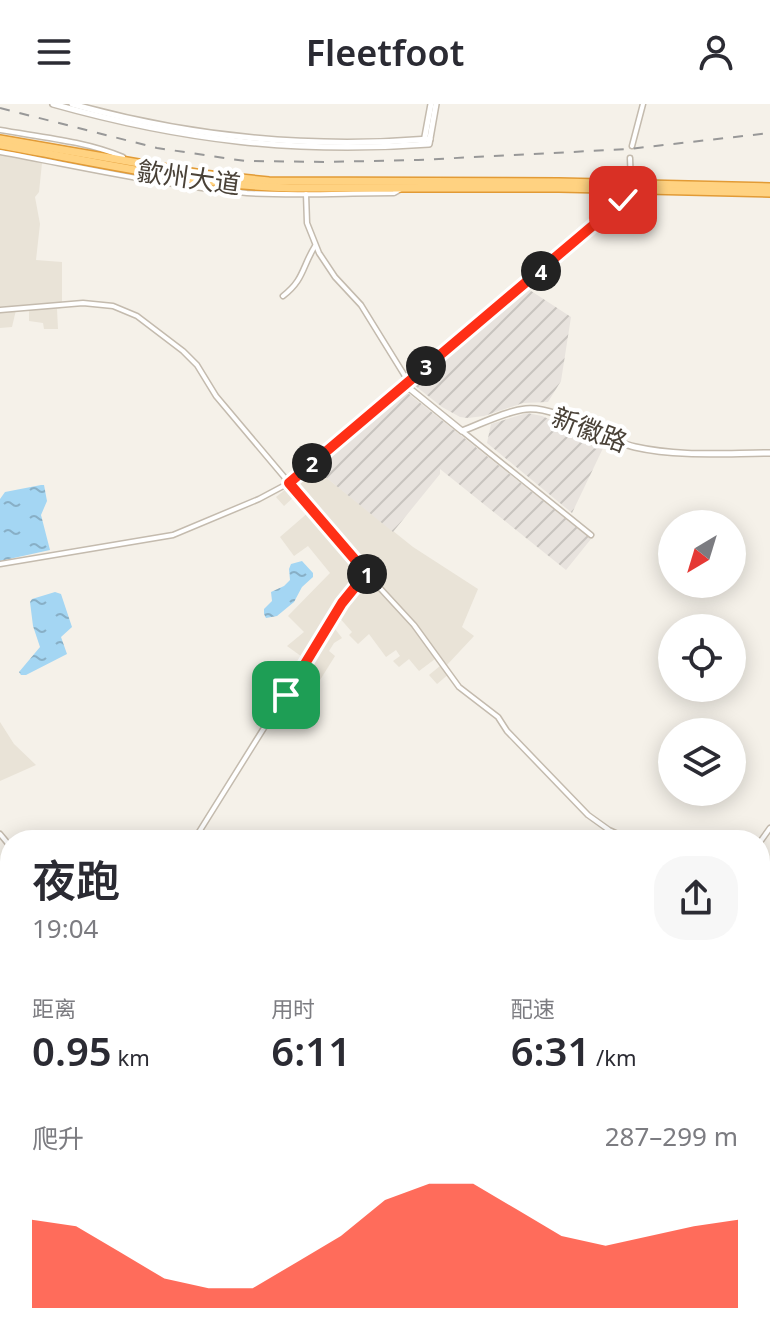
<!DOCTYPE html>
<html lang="zh">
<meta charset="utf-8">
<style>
:root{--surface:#fff;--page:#f7f7f7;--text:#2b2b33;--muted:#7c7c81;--accent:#ff2f16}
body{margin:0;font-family:"Noto Sans","Noto Sans SC",sans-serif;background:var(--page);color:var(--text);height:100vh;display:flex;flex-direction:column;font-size:30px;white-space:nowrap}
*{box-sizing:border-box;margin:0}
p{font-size:26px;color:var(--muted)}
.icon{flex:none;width:44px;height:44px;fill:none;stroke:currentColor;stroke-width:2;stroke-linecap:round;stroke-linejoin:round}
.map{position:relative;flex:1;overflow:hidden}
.panel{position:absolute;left:0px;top:726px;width:770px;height:512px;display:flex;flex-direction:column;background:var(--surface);border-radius:32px 32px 0 0;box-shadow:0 4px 20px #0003}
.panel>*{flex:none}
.needle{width:52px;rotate:218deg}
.controls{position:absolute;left:658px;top:406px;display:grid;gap:16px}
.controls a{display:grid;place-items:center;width:88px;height:88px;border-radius:50%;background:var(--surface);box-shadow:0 4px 20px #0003;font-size:40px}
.pin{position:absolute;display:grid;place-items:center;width:68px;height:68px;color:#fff;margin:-34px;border-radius:16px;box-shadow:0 4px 12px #0006}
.km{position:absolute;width:40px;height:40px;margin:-20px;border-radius:50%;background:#222;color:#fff;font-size:22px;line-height:40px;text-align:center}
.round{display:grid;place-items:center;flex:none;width:84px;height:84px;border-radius:32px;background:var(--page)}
.headline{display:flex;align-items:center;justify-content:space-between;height:136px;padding:0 32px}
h1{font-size:44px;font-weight:600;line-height:60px}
.figures{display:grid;grid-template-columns:repeat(3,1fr);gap:12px;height:136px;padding:8px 32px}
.figures div{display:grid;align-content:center}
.figures b{font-size:40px;font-weight:600}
.figures small{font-size:22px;font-weight:400}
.figures p{font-size:22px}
.chart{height:224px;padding:16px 32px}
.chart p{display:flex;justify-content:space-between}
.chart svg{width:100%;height:144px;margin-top:8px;fill:var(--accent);opacity:.7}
header{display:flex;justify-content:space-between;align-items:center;height:104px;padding:0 32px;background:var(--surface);font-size:36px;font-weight:600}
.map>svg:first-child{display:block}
</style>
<header><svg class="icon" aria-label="menu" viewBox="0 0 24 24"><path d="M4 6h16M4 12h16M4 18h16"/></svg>Fleetfoot<svg class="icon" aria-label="person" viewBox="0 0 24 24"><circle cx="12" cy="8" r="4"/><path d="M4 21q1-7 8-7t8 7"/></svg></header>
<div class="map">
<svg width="770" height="1238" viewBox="0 0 770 1238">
<defs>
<pattern id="industrial-furrows" width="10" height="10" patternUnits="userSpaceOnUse" patternTransform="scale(2)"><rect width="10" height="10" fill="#e8e3de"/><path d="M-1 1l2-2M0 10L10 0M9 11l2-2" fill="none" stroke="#c8c4bf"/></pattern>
<pattern id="water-ripples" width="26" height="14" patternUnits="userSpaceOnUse" patternTransform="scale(2)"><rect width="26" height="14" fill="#a4d6f3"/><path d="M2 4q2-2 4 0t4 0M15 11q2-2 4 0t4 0" fill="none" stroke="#88afc6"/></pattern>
</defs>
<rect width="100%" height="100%" fill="#f5f1e9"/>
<g fill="#e9e3d7">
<polygon points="0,50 42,59 39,88 35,93 40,120 36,156 62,158 62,204 57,205 58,225 44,225 43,219 29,217 29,206 16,206 12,223 0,224"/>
<polygon points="313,363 413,443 478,485 462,523 474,532 446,562 450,569 437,580 429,571 440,562 435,555 419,567 409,555 399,563 393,557 400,552 396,546 386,553 369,530 358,540 349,531 352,528 338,512 332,521 342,534 334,539 329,547 335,552 305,600 285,587 305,555 287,542 304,528 288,512 330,469 308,442 294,452 280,433 310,407 296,391 284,402 276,393"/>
<polygon points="0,618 14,640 36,661 0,677"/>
<polygon points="766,833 770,834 770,995 760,991 760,845"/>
<polygon points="0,971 10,975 10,1089 0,1083"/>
</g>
<g fill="url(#industrial-furrows)">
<polygon points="525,183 571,213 561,277 548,298 523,299 484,312 468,314 460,313 442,303 413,280"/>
<polygon points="404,286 591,435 566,466 440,365 440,370 393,428 313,363"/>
<polygon points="527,309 542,312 605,340 572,409 487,339 491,320"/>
</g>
<g fill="url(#water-ripples)">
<polygon points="41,381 44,381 47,397 41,411 50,446 0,457 0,395 5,388"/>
<polygon points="302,457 313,469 313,473 302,483 294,498 277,512 266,514 264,510 264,505 272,497 271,488 284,482 290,476 289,465 291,460"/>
<polygon points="55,488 61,490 72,523 61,533 67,550 26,571 21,571 19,568 40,543 33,522 30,498 32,495"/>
<polygon points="0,868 5,870 2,882 3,888 10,898 10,968 0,965"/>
<polygon points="760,1170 770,1176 770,1238 693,1238 683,1228 760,1228"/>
</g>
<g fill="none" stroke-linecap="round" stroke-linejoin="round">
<g stroke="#c4bbae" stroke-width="7">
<g id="minor">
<path d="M0,26C40,33 85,37 123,53"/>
<polyline points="632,42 643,0"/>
<path d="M0,48C82,63 164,82 247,89C296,92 345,89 394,89L401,85"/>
<polyline points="630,54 631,80"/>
<polyline points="306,90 307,119 319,149 335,173 361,201 408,277"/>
<path d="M283,192C304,176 302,163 315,142"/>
<polyline points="0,206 83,199 113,202 137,212 183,247 197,261 216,292 355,457 414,521 459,583 498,613 507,627 588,711 609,726 631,736"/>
<polyline points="462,327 591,431"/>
<polyline points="0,460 173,431 259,395 289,379"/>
<polyline points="0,730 10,742"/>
<polyline points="194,736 342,499 355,483 369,472"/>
<polyline points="760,738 770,724"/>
<polyline points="760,781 770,777"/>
<polyline points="770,853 766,860 770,862"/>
<polyline points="297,1228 313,1238"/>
</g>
</g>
<g stroke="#c4bbae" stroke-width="8">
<g id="tertiary">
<path d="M53,0C181,36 296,50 429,40L436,0"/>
<path d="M72,0C189,33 308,45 430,35"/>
<polyline points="424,38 431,0"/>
<path d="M404,280L462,327C481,320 506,307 526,305C559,302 601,335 635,343C679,353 725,349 770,349"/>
<polyline points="289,379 405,279 621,99 627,86"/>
<polyline points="0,1050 10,1058"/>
<polyline points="33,1228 36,1238"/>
</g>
</g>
<g stroke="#e29b36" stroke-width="10">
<g id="trunk">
<polyline points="0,35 202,70 269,77 559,78 770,83"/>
<path d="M0,41C96,58 193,81 291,84H559L770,89"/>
</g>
</g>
<use href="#minor" stroke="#fff" stroke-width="4"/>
<use href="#tertiary" stroke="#fff" stroke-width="5"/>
<use href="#trunk" stroke="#ffd281" stroke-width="7"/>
<polyline stroke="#989898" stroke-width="2" stroke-dasharray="10 10" stroke-linecap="butt" points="0,4 157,44 245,57 324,58 418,56 629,45 770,29"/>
</g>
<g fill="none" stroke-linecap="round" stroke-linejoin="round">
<g stroke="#fff" stroke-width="16">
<polyline id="route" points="286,591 342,499 355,483 369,472 289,379 623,96"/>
</g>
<use href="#route" stroke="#ff2f16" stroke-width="10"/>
</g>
<g text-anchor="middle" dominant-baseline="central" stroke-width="8" stroke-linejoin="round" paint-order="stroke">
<g font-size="26" fill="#494137" stroke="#fff">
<text transform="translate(189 73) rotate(8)">歙州大道</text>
<text transform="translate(590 325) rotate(21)">新徽路</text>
</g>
</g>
</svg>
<div class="controls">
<a><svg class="needle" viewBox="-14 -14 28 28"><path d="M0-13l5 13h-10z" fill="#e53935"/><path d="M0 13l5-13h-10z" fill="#7c7c81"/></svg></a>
<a><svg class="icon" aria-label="locate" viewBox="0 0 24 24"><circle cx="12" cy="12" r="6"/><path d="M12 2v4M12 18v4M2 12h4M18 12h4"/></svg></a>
<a><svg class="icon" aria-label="layers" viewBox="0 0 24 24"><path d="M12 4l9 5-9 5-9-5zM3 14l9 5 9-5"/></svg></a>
</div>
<div class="pin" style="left:286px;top:591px;background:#1e9e55"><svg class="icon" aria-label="arrive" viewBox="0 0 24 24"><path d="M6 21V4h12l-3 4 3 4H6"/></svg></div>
<div class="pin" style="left:623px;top:96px;background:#d93025"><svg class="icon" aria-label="check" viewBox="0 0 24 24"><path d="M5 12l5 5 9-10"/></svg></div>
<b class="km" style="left:367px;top:470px">1</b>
<b class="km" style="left:312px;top:359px">2</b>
<b class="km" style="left:426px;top:262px">3</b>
<b class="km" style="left:541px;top:167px">4</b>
<section class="panel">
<div class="headline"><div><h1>夜跑</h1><p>19:04</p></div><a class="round"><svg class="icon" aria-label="share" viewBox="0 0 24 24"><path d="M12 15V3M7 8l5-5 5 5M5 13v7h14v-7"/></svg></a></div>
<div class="figures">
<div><p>距离</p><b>0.95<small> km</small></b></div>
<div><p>用时</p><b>6:11</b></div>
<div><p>配速</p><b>6:31<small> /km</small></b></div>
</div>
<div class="chart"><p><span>爬升</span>287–299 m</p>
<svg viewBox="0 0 160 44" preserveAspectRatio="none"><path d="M0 44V17L10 19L20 27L30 35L40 38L50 38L60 30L70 22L80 11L90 6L100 6L110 14L120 22L130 25L140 22L150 19L160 17V44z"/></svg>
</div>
</section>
</div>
